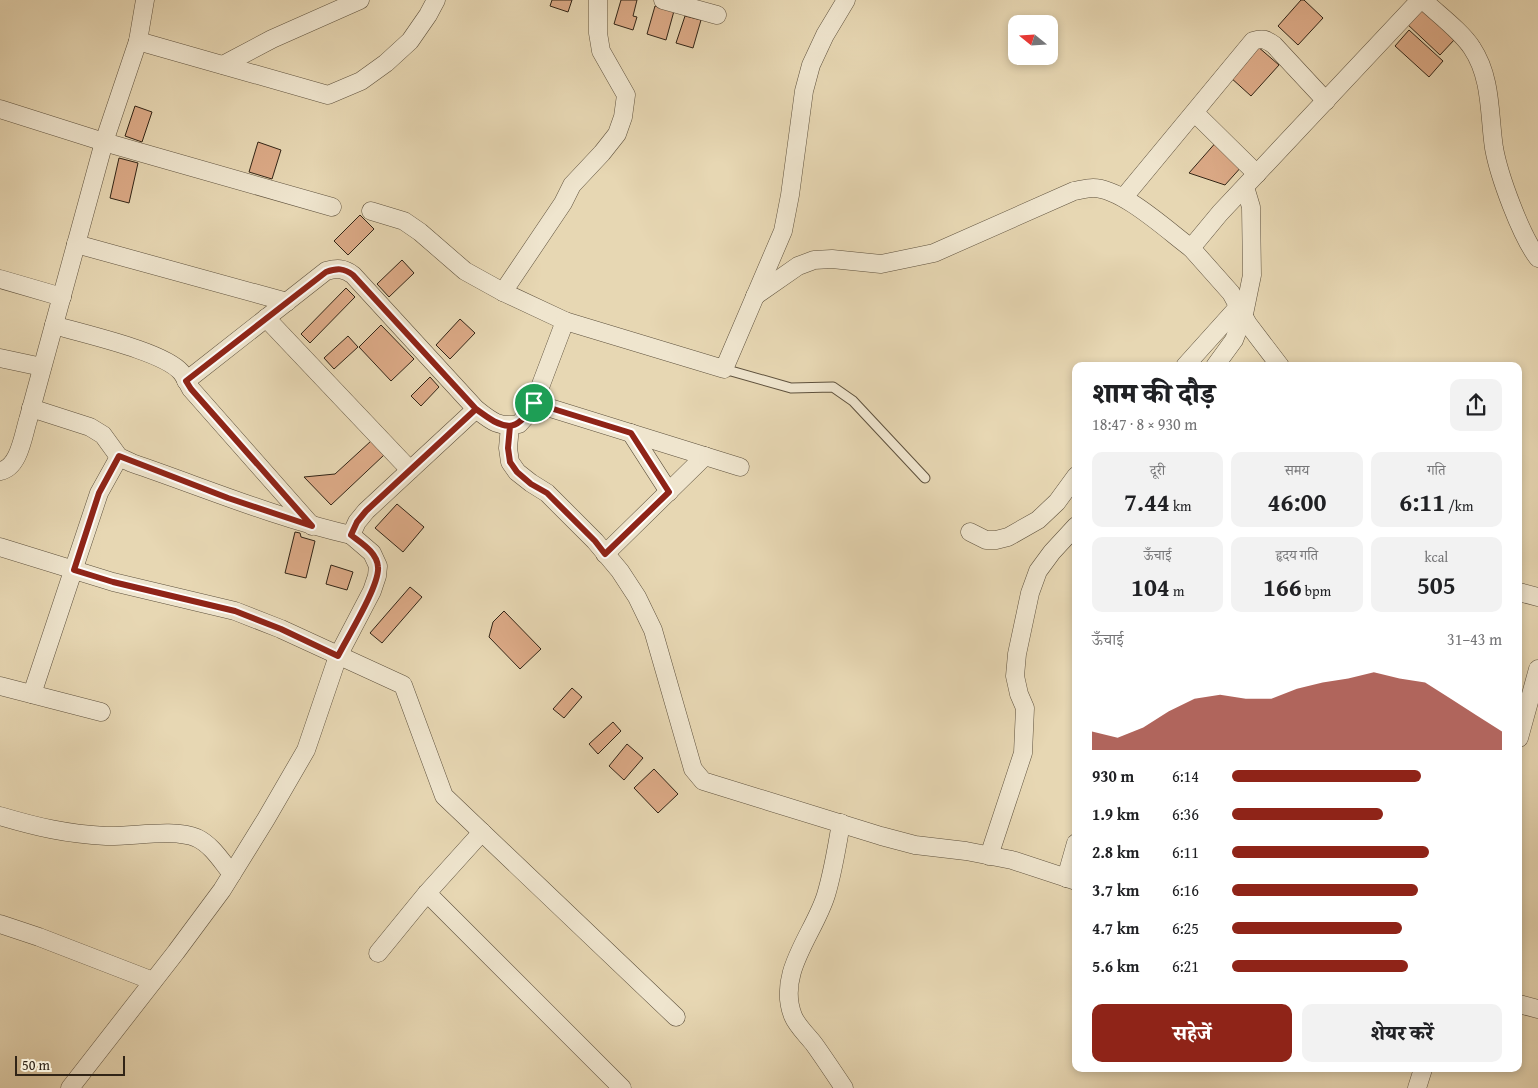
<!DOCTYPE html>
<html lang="hi">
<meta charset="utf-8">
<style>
:root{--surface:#fff;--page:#f2f2f2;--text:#202124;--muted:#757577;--accent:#8f2418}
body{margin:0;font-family:"Gentium Book Plus","Noto Serif Devanagari",serif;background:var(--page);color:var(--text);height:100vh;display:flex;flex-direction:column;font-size:19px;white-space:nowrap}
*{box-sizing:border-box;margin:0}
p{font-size:16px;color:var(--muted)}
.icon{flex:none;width:28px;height:28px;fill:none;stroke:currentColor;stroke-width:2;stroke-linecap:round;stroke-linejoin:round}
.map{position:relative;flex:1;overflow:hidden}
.panel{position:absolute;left:1072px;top:362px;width:450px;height:710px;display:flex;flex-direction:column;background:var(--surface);border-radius:10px;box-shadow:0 2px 8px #0003}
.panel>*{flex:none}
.needle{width:32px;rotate:288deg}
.fabs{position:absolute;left:1008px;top:15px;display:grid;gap:10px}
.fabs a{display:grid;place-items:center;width:50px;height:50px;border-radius:10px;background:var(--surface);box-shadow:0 2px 8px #0003;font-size:25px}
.scale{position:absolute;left:15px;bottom:12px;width:110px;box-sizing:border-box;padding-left:5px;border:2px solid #312416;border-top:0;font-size:14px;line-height:18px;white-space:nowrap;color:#312416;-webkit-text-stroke:4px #efe5ce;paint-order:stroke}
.pin{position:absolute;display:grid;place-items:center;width:42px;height:42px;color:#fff;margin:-21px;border:2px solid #fff;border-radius:50%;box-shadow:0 1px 5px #0007}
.round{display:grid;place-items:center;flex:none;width:52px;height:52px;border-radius:10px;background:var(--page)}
.summary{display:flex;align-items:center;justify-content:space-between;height:85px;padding:0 20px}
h1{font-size:28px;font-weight:800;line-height:38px}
.stats{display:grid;grid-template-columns:repeat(3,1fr);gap:8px;height:85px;padding:5px 20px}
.stats div{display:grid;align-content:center;border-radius:10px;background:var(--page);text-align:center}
.stats b{font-size:25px;font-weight:800}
.stats small{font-size:14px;font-weight:400}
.stats p{font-size:14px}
.chart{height:140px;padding:10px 20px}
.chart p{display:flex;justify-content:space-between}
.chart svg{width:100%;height:90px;margin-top:5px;fill:var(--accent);opacity:.7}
.action{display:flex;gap:10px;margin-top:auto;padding:10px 20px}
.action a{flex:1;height:58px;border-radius:10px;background:var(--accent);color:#fff;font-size:20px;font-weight:800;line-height:58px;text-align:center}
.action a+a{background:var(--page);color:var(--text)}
ul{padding:0 20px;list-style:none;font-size:16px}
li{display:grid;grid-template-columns:80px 60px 1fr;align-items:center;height:38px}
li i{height:12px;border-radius:6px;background:var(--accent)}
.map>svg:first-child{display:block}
</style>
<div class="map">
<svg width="1538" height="1088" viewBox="0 0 1538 1088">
<rect width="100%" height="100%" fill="#e7d7b3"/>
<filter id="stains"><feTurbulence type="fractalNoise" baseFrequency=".004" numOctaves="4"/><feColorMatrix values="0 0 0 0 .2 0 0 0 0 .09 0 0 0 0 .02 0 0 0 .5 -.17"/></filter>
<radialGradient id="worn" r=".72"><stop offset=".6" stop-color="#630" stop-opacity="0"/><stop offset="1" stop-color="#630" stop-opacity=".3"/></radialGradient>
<g fill="#dcaa87" stroke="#312416">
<polygon points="552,0 572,0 568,12 550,6"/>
<polygon points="621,0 637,0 633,16 637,17 633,30 614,24"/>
<polygon points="1301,0 1304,0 1323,18 1298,45 1278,26"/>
<polygon points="655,6 674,11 666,40 647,34"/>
<polygon points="1421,7 1455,39 1440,55 1406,23"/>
<polygon points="685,16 701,20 693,48 676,43"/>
<polygon points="1409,30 1443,61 1429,77 1395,46"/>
<polygon points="1257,46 1279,65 1251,96 1230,77"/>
<polygon points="135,106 152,112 142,142 125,136"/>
<polygon points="1218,140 1243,165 1225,185 1189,173"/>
<polygon points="258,142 281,150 272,179 249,172"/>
<polygon points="119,158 138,163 129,203 110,198"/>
<polygon points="360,215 374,229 348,255 334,241"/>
<polygon points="402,260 414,273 389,297 377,284"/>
<polygon points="346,288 355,297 310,343 301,334"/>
<polygon points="460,319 475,333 450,359 436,345"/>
<polygon points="381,325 414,359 391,381 359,347"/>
<polygon points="348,336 358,347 334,369 324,358"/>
<polygon points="430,377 439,387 421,406 411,396"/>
<polygon points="371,441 384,455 331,505 304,477 335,474"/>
<polygon points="397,504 424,527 403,552 375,528"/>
<polygon points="295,532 300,533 301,537 315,541 306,578 285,573"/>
<polygon points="331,565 353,572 347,590 326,584"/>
<polygon points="410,587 422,597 382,643 370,633"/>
<polygon points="504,611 541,649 520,669 489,637 493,622"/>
<polygon points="572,688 582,697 564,718 553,709"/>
<polygon points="613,722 621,731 598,754 589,744"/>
<polygon points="627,744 643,758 624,780 609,766"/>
<polygon points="654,769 678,794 658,813 634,788"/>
</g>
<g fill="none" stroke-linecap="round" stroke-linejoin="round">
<g stroke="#5e513d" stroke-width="11">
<polyline id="lane" points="724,369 791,388 833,387 853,401 925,478"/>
</g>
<g stroke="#5e513d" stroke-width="19">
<g id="street">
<polyline points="663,0 717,15"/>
<path d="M1423,0C1438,14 1462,32 1472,48C1492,78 1489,115 1494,148C1499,176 1521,236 1538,258"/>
<polyline points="138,41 328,95 361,81 386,63 410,41 428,15 436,0"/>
<polyline points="223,65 272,39 360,0"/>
<polyline points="0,109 104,142 332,207"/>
<polyline points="1195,113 1257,174"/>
<path d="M1124,197L1253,41C1262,38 1266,39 1274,45L1326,101"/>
<polyline points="371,211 404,221 420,232 465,271 503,292 565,321"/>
<polyline points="76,244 287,302"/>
<polyline points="1191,248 1231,293 1248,324 1280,366"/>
<polyline points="0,279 62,297"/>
<polyline points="503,292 563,203 572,185 602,153 617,134 623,117 626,95 601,51 598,33 598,0"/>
<path d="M755,296L798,266L814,260L832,259L881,264L934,253L1074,191C1080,190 1087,188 1093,188C1122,188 1168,231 1191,248L1220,213L1420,0"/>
<polyline points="266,318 410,470"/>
<path d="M54,325C83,334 163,351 181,372C185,377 188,384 191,389L312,526"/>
<polyline points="0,358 42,367"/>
<polyline points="1185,366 1239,306"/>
<polyline points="1215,366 1234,340 1244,314 1252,275 1251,207 1245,187"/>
<path d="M186,381L326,271C337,268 344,268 353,275L476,409C491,421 499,428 519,424L527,415L534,403L565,321L724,369L783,231L790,195L804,91L811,65L825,35L846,0"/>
<polyline points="534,403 740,467"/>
<path d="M31,408L90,427L103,435L119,457L132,463C205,488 276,518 351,535"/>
<polyline points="510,426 508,448 510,462 517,472 531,483 547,493 595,541 620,571 637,597 653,630 693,769 703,781 881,836 915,845 966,851 1012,860 1076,881"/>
<polyline points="631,433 669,492"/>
<path d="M0,471C19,468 23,436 28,420L104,142L138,41L145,0"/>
<polyline points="970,532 986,540 996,540 1008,537 1038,520 1057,502 1076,476"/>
<polyline points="0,547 113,582 235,611 281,629 403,685 444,796 676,1017"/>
<polyline points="605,554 705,456"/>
<polyline points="1519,592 1538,597"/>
<polyline points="0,686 101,712"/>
<polyline points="32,694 99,493 119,457"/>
<polyline points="1519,738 1538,669"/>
<path d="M0,816C37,827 67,834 106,836C132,837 174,828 197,838C212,845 222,862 232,874"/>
<path d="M841,823C837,847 833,872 826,895C814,934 776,973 793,1016C797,1026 807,1035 814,1044C824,1058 834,1073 844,1088"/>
<polyline points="989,856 1023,753 1025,708 1019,694 1015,676 1017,654 1030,593 1038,571 1052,552 1076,526"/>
<polyline points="1066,878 1076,843"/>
<polyline points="427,893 622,1088"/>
<polyline points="0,924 39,937 153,981"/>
<polyline points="378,953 427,893 482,832"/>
<polyline points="1519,1004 1538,1009"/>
<polyline points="70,1088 176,952 222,890 266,819 306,750 338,656 372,591 377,576 378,566 372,553 351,535 357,522 366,511 476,409"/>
<polyline points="1417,1088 1423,1069"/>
</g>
</g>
<use href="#lane" stroke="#efe5ce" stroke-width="9"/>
<use href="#street" stroke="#efe5ce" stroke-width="18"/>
</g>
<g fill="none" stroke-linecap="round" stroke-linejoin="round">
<g stroke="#fff" stroke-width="10">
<path id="route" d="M534,403C516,436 503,429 476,409L366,511L357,522L351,535C361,543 377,552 378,567C380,585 347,638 338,656L281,629L235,611L113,582L74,570L99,493L119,456L228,498L312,526L191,389L186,381L326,272C337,268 344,268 353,275L476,409C487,417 496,425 510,426L508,448L510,462L517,472L531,484L547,493L595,541L605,554L669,492L631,433L534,403"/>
</g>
<use href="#route" stroke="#8f2418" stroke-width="6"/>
</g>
<rect width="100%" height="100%" filter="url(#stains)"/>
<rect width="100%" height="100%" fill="url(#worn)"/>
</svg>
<div class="fabs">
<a><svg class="needle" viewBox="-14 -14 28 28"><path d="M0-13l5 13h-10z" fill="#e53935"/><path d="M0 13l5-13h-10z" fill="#757577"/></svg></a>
</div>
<div class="scale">50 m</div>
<div class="pin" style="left:534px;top:403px;background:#1e9e55"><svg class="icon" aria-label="arrive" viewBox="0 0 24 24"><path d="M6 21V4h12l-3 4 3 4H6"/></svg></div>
<section class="panel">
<div class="summary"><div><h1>शाम की दौड़</h1><p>18:47 · 8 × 930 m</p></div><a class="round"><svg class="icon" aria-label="share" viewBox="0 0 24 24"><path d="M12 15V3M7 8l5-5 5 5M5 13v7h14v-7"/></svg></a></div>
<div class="stats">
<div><p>दूरी</p><b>7.44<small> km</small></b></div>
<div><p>समय</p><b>46:00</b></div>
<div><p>गति</p><b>6:11<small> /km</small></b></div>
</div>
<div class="stats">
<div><p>ऊँचाई</p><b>104<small> m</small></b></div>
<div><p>हृदय गति</p><b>166<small> bpm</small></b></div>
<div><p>kcal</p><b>505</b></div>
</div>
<div class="chart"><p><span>ऊँचाई</span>31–43 m</p>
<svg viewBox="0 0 160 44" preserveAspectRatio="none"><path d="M0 44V35L10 38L20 33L30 25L40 19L50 17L60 19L70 19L80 14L90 11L100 9L110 6L120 9L130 11L140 19L150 27L160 35V44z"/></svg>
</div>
<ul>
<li><b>930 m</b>6:14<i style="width:70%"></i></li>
<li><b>1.9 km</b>6:36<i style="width:56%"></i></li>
<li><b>2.8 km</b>6:11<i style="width:73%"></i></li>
<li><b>3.7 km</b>6:16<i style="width:69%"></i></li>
<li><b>4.7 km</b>6:25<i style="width:63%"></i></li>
<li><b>5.6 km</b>6:21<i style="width:65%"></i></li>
</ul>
<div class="action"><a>सहेजें</a><a>शेयर करें</a></div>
</section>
</div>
